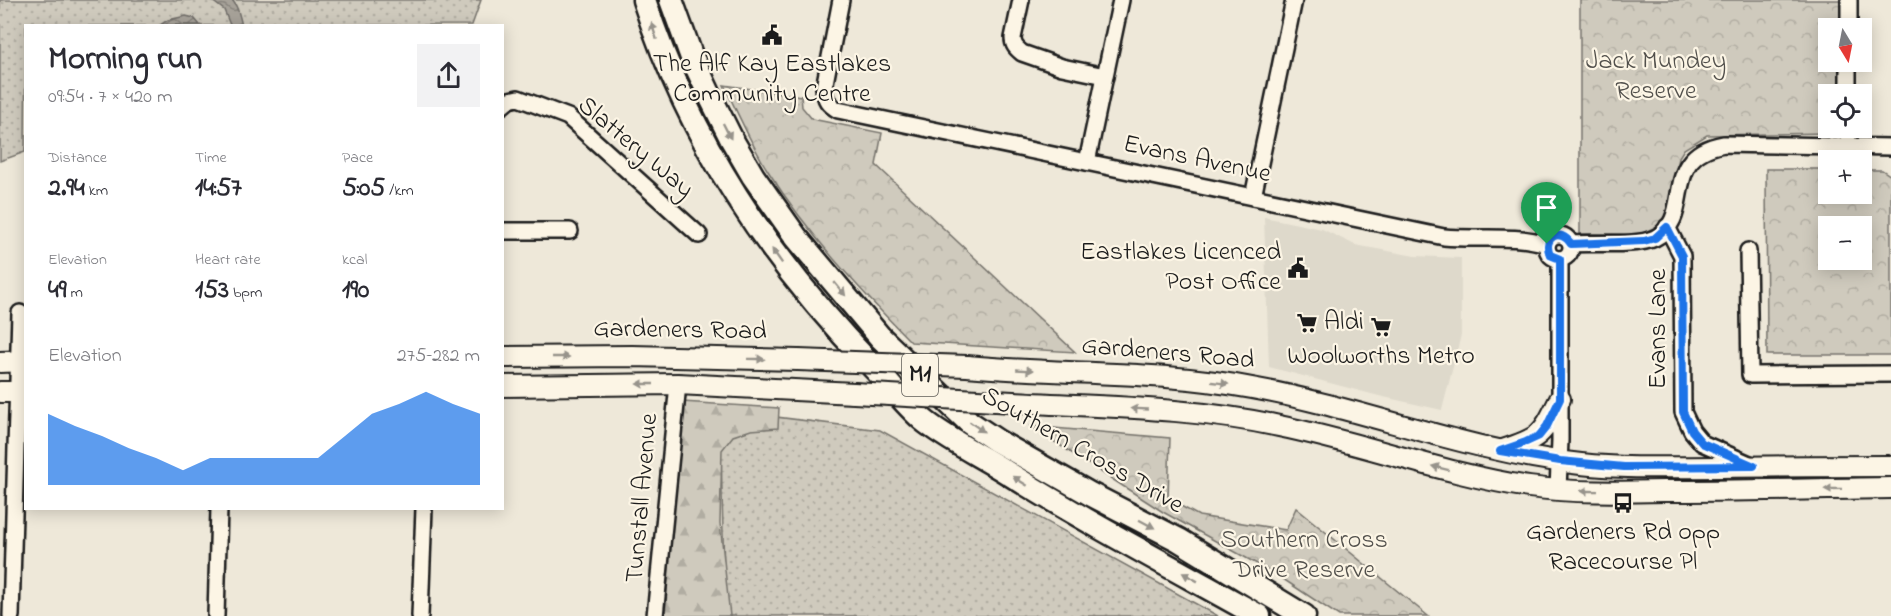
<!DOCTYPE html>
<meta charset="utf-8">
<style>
:root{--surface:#fff;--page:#f2f2f3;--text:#2b2b33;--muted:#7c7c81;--accent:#1a73e8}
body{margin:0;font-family:"Indie Flower",sans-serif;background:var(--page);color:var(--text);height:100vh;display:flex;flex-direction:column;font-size:22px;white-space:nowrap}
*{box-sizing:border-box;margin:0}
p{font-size:20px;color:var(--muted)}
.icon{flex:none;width:33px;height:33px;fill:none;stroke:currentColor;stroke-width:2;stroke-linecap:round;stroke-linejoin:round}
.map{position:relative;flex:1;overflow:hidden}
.panel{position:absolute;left:24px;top:24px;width:480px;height:486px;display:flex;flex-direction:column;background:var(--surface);border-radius:0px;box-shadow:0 3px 15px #0003}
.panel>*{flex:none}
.needle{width:39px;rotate:170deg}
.controls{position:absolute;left:1818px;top:18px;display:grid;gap:12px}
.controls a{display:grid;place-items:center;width:54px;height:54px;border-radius:0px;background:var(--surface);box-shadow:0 3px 15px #0003;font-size:30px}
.pin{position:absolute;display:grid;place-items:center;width:51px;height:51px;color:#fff;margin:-62px -26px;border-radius:50% 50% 50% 0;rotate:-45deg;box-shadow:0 0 6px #0007}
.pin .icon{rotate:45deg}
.round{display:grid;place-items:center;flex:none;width:63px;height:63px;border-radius:0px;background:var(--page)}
.head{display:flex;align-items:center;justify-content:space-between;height:102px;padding:0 24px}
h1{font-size:33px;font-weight:800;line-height:45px}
.figures{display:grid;grid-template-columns:repeat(3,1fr);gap:9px;height:102px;padding:6px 24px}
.figures div{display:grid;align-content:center}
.figures b{font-size:26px;font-weight:800}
.figures small{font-size:16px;font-weight:400}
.figures p{font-size:16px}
.chart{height:168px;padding:12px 24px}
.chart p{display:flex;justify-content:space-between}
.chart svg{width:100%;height:108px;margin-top:6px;fill:var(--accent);opacity:.7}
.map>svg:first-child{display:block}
</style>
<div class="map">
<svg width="1891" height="616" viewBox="0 0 1891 616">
<defs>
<pattern id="grass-dots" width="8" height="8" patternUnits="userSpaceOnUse" patternTransform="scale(1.5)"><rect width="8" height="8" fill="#cfcabd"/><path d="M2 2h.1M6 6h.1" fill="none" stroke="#b1ada2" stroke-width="1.8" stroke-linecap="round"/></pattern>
<pattern id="forest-firs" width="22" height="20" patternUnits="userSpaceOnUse" patternTransform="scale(1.5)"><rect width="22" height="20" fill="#cfcabd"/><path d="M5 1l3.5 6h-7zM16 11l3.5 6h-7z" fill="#b1ada2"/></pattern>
<pattern id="park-crowns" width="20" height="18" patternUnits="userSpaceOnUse" patternTransform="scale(1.5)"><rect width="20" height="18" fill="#cfcabd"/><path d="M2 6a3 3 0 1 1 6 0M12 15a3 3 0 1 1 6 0" fill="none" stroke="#b1ada2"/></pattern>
<pattern id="water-waves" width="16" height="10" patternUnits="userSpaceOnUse" patternTransform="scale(1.5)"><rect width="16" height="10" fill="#a7a299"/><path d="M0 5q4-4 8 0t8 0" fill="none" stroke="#87837c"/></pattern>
</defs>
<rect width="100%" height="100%" fill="#eee8d9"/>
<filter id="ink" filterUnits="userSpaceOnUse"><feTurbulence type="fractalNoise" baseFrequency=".0167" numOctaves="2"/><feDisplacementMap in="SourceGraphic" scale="12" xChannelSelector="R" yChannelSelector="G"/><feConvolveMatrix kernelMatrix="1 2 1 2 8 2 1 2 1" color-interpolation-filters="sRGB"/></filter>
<g filter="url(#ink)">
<polygon fill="#ded9cb" points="1264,217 1322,229 1355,245 1415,256 1461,258 1461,335 1442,410 1379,396 1269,367"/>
<g fill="url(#grass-dots)" stroke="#76736c" stroke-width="1.5">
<polygon points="0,0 481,0 472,25 26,26 25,152 0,161"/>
<polygon points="720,410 880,430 1218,616 725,616"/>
</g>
<polygon fill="url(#forest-firs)" stroke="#76736c" stroke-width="1.5" points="682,402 779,408 778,428 751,430 733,436 722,450 720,523 730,616 665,616"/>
<g fill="url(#park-crowns)" stroke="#76736c" stroke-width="1.5" fill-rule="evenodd">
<polygon points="1580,0 1841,0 1841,28 1828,28 1828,62 1840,62 1840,94 1828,94 1828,128 1839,128 1839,129 1835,133 1828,133 1707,135 1684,149 1679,157 1671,207 1663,222 1658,226 1640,234 1580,234"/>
<path d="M724,85L801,96L802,107L812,119L882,133L876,165L1075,352L911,342C859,289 808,234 768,171C751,144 738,114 724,85Z"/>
<path d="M1766,169H1828V194H1862V170H1882L1891,176V355H1767ZM1862,226V260H1828V226Z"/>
<polygon points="1030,426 1170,438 1168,499 1199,516 1286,530 1296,508 1428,616 1339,616 1277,575 1163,512"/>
</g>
<g fill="url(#water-waves)" stroke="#6f6c67" stroke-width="1.5">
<path d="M211,0H232C239,7 239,16 242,25H230L224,10Z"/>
<polygon points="186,16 194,18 200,25 160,25 168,20"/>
</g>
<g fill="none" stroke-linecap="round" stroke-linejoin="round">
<g stroke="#1c1c1c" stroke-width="20">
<g id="minor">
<path d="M841,0L824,88C825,100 828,104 838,110L1444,237C1478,240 1514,234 1547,244"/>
<path d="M1021,0L1013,38C1013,45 1016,48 1022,53L1062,67L1105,76"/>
<polyline points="1849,28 1849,0"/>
<polyline points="1848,94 1848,62"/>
<polyline points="502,106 509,100 518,98 568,117 699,235"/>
<polyline points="1848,146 1848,128"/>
<polyline points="1087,162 1121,0"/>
<polyline points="1253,197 1294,0"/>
<polyline points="1667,227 1682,256 1683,412 1692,431 1702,443 1754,466"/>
<polyline points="502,231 570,231"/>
<circle cx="1559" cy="247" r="12"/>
<path d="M1571,244C1593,242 1636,247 1655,238C1697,217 1657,156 1724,144L1891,147"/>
<polyline points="1748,251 1750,375 1891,374"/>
<polyline points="1558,490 1560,440 1560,259"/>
<polyline points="11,616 20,313"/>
<polyline points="216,616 219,508"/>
<polyline points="420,616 424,508"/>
<polyline points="655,616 678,384"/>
</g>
</g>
<g stroke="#1c1c1c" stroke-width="24">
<g id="major">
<polyline points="502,357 632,356 798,360"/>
<polyline points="0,362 26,361"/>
<path d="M967,366C1062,375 1158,370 1252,388C1363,408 1468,452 1581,464C1628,469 1675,467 1722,467C1778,466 1835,466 1891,466"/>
<polyline points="502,386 678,384 854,393"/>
<polyline points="0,392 26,392"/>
<path d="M1013,402C1101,407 1192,407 1279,426C1363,443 1444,474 1529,487C1574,493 1619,492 1665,491C1740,491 1816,489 1891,488"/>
<path d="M1503,450C1542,437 1542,435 1560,399"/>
</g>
</g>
<g stroke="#1c1c1c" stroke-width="27">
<g id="highway">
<path d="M644,0C690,142 769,259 872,366C889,383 904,403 922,419C943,437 979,455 1003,470C1086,522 1173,568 1259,616"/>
<polyline points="671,0 691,55 712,100 732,140 753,176 796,237 880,337 970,423 997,441 1090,494 1179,540 1304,616"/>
</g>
</g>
<use href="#minor" stroke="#fcf5e5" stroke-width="15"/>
<use href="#major" stroke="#fcf5e5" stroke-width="20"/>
<use href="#highway" stroke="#fcf5e5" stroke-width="22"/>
<g stroke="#1c1c1c" stroke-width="24" stroke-linecap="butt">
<g id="major-bridge">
<polyline points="798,360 967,366"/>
<polyline points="854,393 1013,402"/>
</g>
</g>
<use href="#major-bridge" stroke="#fcf5e5" stroke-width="20"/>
</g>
<defs><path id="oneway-solid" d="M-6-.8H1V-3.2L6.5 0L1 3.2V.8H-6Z" transform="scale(1.5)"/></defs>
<g fill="#97938b">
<use href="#oneway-solid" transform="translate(654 31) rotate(-108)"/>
<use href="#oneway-solid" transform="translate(727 131) rotate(63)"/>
<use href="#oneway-solid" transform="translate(777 256) rotate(-125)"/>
<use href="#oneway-solid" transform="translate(840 289) rotate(50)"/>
<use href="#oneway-solid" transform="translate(561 357)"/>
<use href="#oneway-solid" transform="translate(756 359) rotate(1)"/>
<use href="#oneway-solid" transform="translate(1025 370) rotate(3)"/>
<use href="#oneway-solid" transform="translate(1220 383) rotate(7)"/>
<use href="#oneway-solid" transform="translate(645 384) rotate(-180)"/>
<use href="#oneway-solid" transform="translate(1139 409) rotate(-177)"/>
<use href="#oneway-solid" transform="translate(977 427) rotate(35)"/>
<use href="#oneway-solid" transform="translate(1440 468) rotate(-166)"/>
<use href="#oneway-solid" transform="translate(1020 481) rotate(-148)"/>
<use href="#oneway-solid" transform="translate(1833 489) rotate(179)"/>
<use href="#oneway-solid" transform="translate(1589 491) rotate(-179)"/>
<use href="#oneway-solid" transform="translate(1147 524) rotate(28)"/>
<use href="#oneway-solid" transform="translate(1190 577) rotate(-151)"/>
</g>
</g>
<g fill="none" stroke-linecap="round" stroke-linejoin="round" filter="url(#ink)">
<g stroke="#fff" stroke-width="12">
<path id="route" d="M1667,227L1682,256L1683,412L1692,431L1702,443L1754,466L1624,467L1560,461L1500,451L1526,442L1539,436L1547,426L1560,399V259L1550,255C1542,237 1560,227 1571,244L1644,241L1655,238Z"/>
</g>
<use href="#route" stroke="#1a73e8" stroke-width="8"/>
</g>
<defs>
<g id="civic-bare" transform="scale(1.62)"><path d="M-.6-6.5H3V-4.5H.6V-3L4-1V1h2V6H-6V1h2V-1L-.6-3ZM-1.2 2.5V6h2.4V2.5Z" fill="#1c1c1c" stroke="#fcf5e5" stroke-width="2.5" paint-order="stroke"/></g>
<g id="supermarket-bare" transform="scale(1.62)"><path d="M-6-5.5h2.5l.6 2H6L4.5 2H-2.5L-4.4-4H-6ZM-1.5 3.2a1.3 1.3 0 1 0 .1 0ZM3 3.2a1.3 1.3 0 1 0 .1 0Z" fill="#1c1c1c" stroke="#fcf5e5" stroke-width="2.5" paint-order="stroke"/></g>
<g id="bus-bare" transform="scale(1.62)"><path d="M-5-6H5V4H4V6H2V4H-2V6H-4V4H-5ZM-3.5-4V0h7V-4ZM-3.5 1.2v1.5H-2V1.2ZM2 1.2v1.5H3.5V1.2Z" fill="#1c1c1c" stroke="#fcf5e5" stroke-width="2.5" paint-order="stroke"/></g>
</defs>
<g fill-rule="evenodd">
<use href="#civic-bare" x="772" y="35"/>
<use href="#civic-bare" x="1298" y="268"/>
<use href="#supermarket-bare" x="1307" y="323"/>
<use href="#supermarket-bare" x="1381" y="327"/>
<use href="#bus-bare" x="1623" y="503"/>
</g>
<g text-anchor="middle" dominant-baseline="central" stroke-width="4.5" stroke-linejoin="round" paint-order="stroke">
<rect fill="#fcf5e5" stroke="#5f5d58" stroke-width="1.5" x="902" y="354" width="36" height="42" rx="4.5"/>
<g font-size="24" font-weight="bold" fill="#1c1c1c">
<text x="920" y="375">M1</text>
</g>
<g font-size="26" fill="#52504c" stroke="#fcf5e5">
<text x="1656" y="62">Jack Mundey<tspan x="1656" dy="30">Reserve</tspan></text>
<text x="1304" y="541">Southern Cross<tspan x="1304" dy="30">Drive Reserve</tspan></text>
</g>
<g font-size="26" fill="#1c1c1c" stroke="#fcf5e5">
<text x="772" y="65">The Alf Kay Eastlakes<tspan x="772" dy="30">Community Centre</tspan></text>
<text x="1281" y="253" text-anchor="end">Eastlakes Licenced<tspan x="1281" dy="30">Post Office</tspan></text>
<text x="1324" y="323" text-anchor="start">Aldi</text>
<text x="1381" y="357">Woolworths Metro</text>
<text x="1623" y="533">Gardeners Rd opp<tspan x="1623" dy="30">Racecourse Pl</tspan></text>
</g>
<g font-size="26" fill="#1c1c1c" stroke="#fcf5e5">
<text transform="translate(635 148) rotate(40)">Slattery Way</text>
<text transform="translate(1197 160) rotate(12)">Evans Avenue</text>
<text transform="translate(1659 329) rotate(-90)">Evans Lane</text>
<text transform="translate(680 331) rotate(1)">Gardeners Road</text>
<text transform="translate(1168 354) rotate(5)">Gardeners Road</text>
<text transform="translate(1082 451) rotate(30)">Southern Cross Drive</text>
<text transform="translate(643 498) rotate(-85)">Tunstall Avenue</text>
</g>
</g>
</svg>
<div class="controls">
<a><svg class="needle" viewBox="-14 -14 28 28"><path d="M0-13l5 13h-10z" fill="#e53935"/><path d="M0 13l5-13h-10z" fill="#7c7c81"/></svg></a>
<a><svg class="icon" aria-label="locate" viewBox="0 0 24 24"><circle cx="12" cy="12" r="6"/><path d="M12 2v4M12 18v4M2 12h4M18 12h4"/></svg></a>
<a>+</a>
<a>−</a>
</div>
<div class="pin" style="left:1547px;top:244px;background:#1e9e55"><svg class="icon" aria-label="arrive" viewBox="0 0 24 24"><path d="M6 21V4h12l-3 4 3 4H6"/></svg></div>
<section class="panel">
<div class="head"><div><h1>Morning run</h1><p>09:54 · 7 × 420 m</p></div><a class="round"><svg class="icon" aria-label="share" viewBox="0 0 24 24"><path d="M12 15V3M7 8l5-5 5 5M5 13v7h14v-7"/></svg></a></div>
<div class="figures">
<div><p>Distance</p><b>2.94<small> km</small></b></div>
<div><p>Time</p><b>14:57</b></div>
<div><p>Pace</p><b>5:05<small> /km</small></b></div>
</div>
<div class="figures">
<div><p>Elevation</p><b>49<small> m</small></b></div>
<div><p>Heart rate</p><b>153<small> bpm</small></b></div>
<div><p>kcal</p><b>190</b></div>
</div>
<div class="chart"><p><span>Elevation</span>275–282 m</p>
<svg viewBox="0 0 160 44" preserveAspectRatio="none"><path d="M0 44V15L10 20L20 24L30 29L40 33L50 38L60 33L70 33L80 33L90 33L100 33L110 24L120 15L130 11L140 6L150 11L160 15V44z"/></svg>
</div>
</section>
</div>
